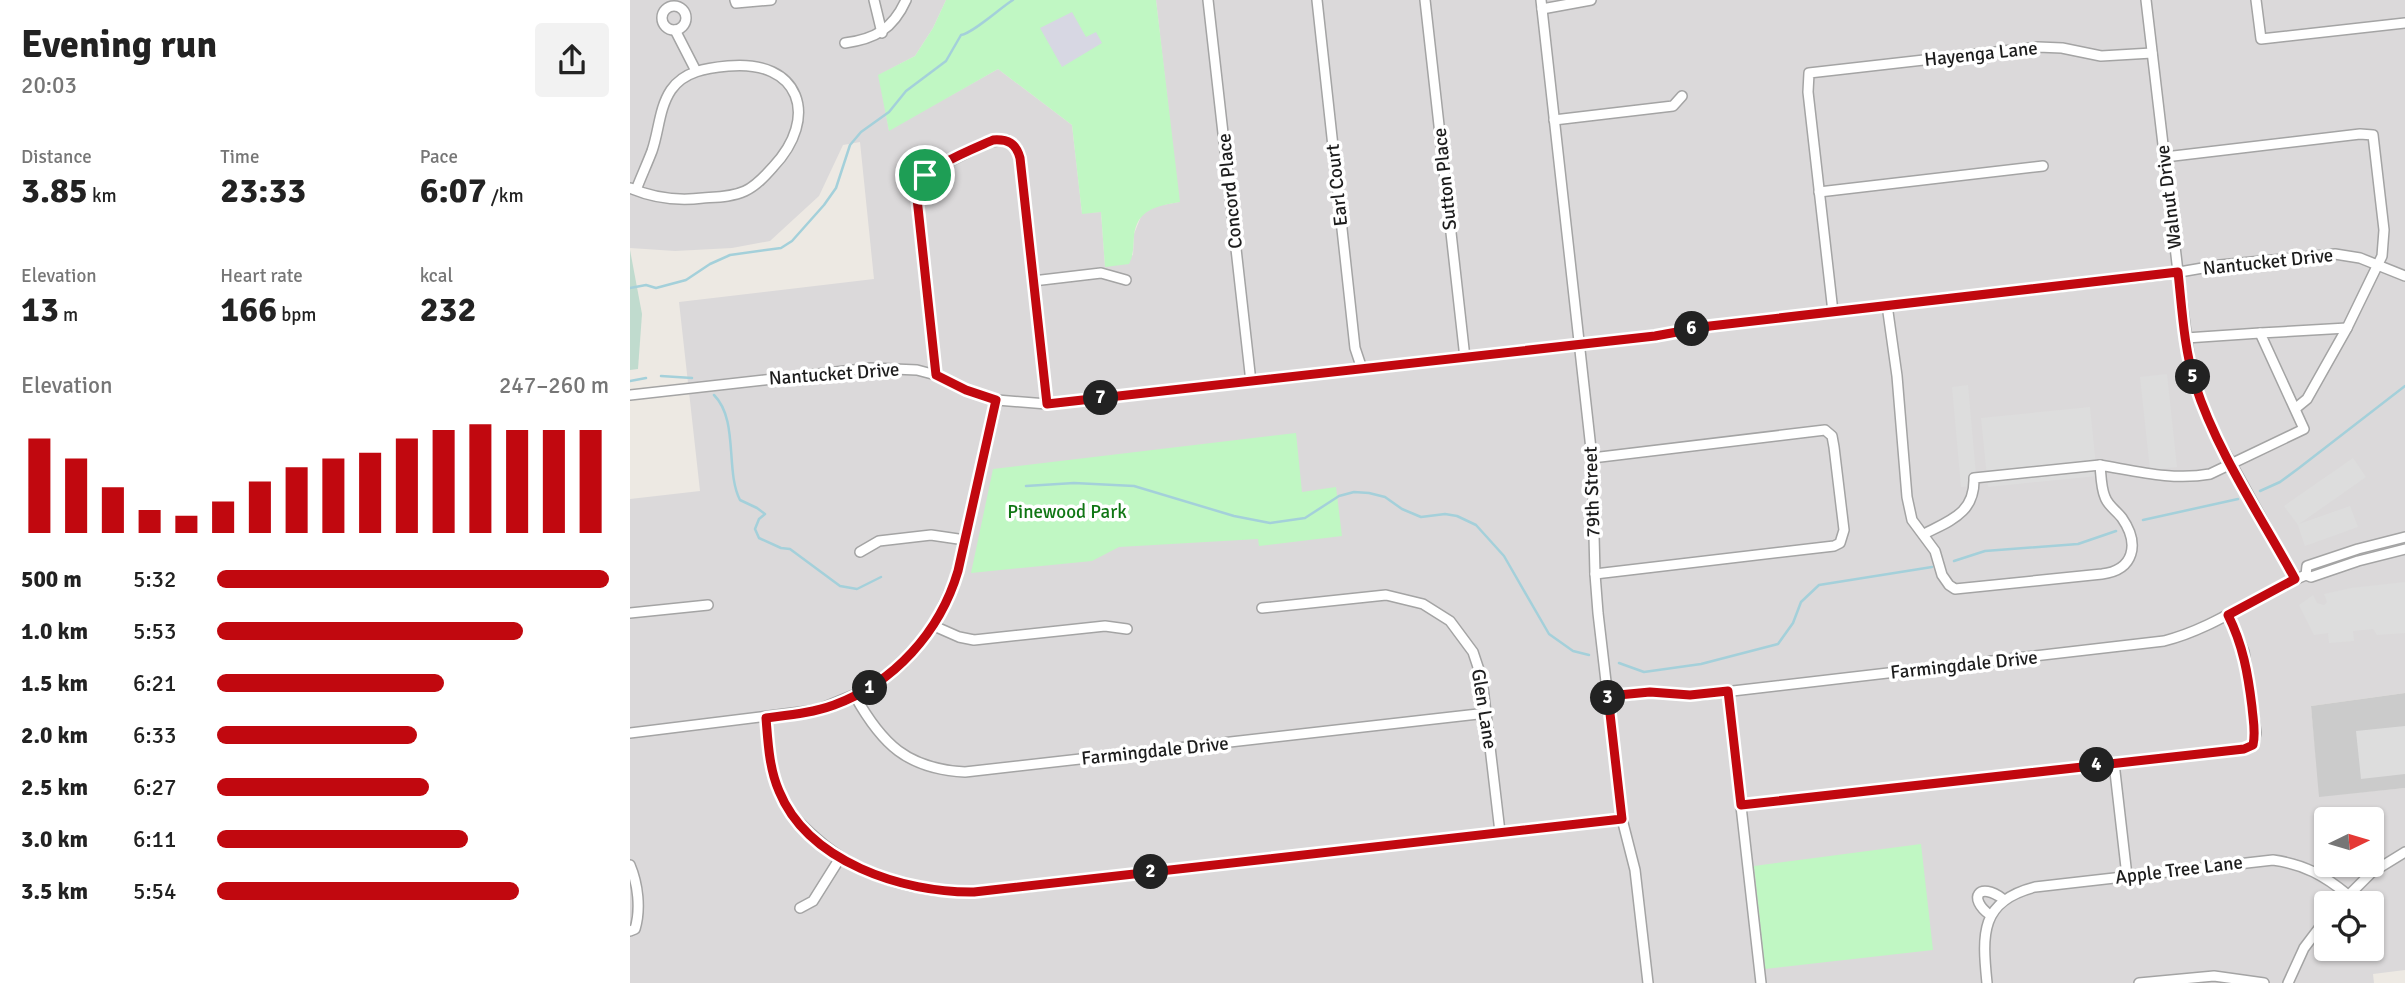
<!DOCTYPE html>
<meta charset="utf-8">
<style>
:root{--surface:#fff;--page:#f2f2f2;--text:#222;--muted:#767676;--accent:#c1080f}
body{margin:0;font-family:Signika,sans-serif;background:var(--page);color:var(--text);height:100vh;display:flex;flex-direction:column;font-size:26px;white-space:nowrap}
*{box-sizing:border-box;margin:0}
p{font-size:23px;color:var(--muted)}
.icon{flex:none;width:38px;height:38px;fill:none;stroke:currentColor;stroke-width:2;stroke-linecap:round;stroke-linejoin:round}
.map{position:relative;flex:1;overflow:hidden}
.panel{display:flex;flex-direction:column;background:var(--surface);width:630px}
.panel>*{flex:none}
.needle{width:46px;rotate:85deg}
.tools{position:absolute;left:1684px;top:807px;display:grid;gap:14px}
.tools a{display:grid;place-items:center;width:70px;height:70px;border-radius:7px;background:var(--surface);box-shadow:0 2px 5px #0004;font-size:35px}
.pin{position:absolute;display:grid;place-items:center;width:60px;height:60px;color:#fff;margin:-30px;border:4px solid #fff;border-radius:50%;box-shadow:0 2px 7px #0007}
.km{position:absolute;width:35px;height:35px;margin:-18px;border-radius:50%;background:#222;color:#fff;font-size:19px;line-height:35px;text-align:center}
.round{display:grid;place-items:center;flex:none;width:74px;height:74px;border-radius:7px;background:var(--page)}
.summary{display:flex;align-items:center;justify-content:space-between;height:119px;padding:0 21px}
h1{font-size:38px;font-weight:700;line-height:52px}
.figures{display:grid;grid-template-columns:repeat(3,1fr);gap:10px;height:119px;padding:7px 21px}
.figures div{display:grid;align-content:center}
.figures b{font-size:35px;font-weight:700}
.figures small{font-size:19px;font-weight:400}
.figures p{font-size:19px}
.chart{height:196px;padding:14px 21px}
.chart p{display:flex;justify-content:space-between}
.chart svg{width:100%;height:126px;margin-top:7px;stroke:var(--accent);stroke-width:6}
ul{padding:0 21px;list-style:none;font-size:23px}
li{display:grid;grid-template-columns:112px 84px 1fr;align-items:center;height:52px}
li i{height:18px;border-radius:9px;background:var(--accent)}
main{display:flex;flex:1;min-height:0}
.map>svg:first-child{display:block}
</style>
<main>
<section class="panel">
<div class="summary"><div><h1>Evening run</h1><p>20:03</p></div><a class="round"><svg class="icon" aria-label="share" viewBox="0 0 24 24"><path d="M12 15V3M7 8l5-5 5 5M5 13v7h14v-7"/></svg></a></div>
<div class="figures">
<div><p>Distance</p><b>3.85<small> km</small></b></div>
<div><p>Time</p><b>23:33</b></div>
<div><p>Pace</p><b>6:07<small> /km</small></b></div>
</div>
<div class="figures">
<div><p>Elevation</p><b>13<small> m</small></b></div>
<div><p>Heart rate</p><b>166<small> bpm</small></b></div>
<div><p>kcal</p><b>232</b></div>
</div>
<div class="chart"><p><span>Elevation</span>247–260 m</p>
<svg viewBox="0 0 160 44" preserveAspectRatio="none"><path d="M5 44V11M15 44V18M25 44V28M35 44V36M45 44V38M55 44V33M65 44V26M75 44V21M85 44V18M95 44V16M105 44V11M115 44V8M125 44V6M135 44V8M145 44V8M155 44V8"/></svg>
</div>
<ul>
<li><b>500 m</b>5:32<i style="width:100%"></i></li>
<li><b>1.0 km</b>5:53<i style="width:78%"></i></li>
<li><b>1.5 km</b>6:21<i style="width:58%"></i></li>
<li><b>2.0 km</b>6:33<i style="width:51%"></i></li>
<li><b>2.5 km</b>6:27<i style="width:54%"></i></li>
<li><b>3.0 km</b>6:11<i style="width:64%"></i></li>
<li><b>3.5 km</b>5:54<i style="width:77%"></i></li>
</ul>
</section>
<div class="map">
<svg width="1775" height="983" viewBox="0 0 1775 983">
<rect width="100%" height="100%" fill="#ede9e3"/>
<path fill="#dbd9da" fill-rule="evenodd" d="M0,0H316L303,28L285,56L249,75L259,130L368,69L442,125L452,213L471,212L475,266L503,255L504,234L512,214L527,206L549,202L526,0H1775V693L1681,706L1690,796L1775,788V970L1743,974L1744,983H0V499L70,491L49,302L244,279L230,142L213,145L189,196L140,241L102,248L45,251L0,248ZM1696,819H1741V864H1696ZM1696,903H1741V948H1696Z"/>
<polygon fill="#cbcbcb" points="1775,693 1775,788 1689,797 1681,706"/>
<polygon fill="#c0dbce" points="0,250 12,314 8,369 0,370"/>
<g fill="#c0f7c3">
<path d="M316,0H526L550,202C527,206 507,209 504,236C503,247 504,254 499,264L475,267L471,212L452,214L442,125L368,69L259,131L248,75L285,56L303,28Z"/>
<polygon points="666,433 672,492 706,487 712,536 629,546 628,539 489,547 462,561 341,573 363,469"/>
<polygon points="1291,844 1303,950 1135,969 1124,866"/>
</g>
<g fill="#ddd">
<polygon points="1537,374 1547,467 1520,470 1510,377"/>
<polygon points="1338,385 1347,486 1331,487 1322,387"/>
<polygon points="1460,407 1467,476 1358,487 1351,418"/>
<polygon points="1723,458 1736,477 1669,524 1720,506 1728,527 1675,546 1668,525 1654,506"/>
<polygon points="1775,582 1775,633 1747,635 1743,629 1723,631 1724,641 1699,643 1698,633 1684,635 1669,605 1683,595 1687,603 1694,605 1697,602 1694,594 1721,588"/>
<polygon points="1775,726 1775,774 1731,779 1726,731"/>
</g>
<polygon fill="#d7d7e3" points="442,12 456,37 466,32 472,43 432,67 410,28"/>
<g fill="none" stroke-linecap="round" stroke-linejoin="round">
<g stroke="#a4d0da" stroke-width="2.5">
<path d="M0,288L16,285L26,288L56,280L80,264L100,255L151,248L162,241L194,205L206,188L220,145L231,132L259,112L276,91L316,61L331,35C343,33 370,8 383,0"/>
<polyline points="31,376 62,378"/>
<polyline points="0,381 16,378"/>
<path d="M84,395C109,420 95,471 110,500L127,508L135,514L129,519L125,529L129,538L151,548L160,549L210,586L227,589L251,577"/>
<polyline points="396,486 444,483 504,486 604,516 640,523 675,518 709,496 724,492 739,493 755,497 772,509 791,517 815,514 827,516 846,525 874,556 919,634 943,651 959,655"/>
<polyline points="1630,491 1650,482 1669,468 1775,386"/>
<polyline points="1513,520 1608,499"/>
<polyline points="1324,561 1355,551 1448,544 1486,531"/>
<polyline points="989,663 1014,672 1071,664 1148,644 1163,623 1171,602 1189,585 1302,567"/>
</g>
<g stroke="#a4a4a4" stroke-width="12">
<g id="minor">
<polyline points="105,0 106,3 141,0"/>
<polyline points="244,0 252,33"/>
<polyline points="578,0 621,382"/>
<polyline points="687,0 725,348 732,369"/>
<polyline points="795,0 835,358"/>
<polyline points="911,0 962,458 965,574 968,613 992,819 1005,870 1018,983"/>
<polyline points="1516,0 1548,272 1561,371 1580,425 1665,579"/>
<polyline points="1626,0 1631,39 1775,23"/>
<circle cx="44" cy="18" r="12"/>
<polyline points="912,9 961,0"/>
<polyline points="45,30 66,71"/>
<path d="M215,43C245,39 263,29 276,0"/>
<polyline points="924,120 1043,106 1052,96"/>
<polyline points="1535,157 1730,134 1743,135 1754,230 1752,256 1717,328 1677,399 1666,408"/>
<path d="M0,188C23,198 48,201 73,198C87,197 102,197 115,191C126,186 135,176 143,167C190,117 170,59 98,66C77,68 54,71 41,90C29,108 29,131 22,151C17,164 11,177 6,190"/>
<polyline points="1189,192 1413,166"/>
<polyline points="403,281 471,273 496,280"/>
<path d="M1257,305L1267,376L1277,497L1282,520L1305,551L1312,575L1319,585L1325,589L1472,574C1504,570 1510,544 1492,518C1487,511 1478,506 1475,497C1471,488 1471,475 1470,465C1506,471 1543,481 1580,474L1674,429L1630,333L1717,328"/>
<polyline points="1203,312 1178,92 1179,73 1408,47 1432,48 1471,56 1522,53"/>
<polyline points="1556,338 1630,333"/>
<polyline points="306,375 286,195 290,179 301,171 358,142 377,140 386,147 390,158 417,404"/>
<polyline points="0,395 241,368 287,370 306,375 336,390 367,400 417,404 1025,336 1080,326 1538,274 1590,265 1705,254 1730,258 1775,276"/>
<polyline points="962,458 1195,430 1202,436 1204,447 1214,530 1210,543 1204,546 965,574"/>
<path d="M1294,534C1321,520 1345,513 1344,478L1470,465"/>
<polyline points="230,552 249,541 301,535 335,540"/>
<polyline points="1676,575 1677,566 1728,549 1775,537"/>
<polyline points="632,608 756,595 793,604 820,621 843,652 852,679 870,832"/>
<polyline points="0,613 78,605"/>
<polyline points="304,626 329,637 344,640 475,626 497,629"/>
<polyline points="1098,691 1131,983"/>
<path d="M225,696C252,744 277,769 335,772L857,713"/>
<path d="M978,697L1020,692L1068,695L1534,641C1586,628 1627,594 1676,575L1681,577L1728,561L1775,549"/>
<path d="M136,717C138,742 139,769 149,792C157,811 170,824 186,838C233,880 295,896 357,891L992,819"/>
<polyline points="0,733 187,710 236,690 273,663 304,626 325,580 367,400"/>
<polyline points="1484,763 1497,876"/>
<polyline points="1111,805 1614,749 1623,745 1626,733 1614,652 1598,615"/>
<path d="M0,865C8,884 11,909 5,929L0,931"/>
<polyline points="1711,903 1741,873 1775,852"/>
<polyline points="170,908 183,901 210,858"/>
<path d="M1360,915C1337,898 1349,881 1373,899"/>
<path d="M1357,983C1352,934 1350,901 1405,887L1643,860C1674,864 1695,876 1718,895"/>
<polyline points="1509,983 1584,976 1634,983"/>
<polyline points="1658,983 1674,948 1696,919"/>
</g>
</g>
<use href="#minor" stroke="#fff" stroke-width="9"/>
</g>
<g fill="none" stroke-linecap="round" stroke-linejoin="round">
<g stroke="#fff" stroke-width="14">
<path id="route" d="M363,140C378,139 386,143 390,158L417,404L1025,336L1080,326L1548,272C1552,309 1554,348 1565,384C1586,450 1631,517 1665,579L1598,615C1613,645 1618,674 1622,707C1623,720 1626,732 1623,745L1614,749L1111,805L1098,691L1060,695L1020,692L978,696L992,819L344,892C273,893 178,862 149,791C139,768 138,742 136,718C159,715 182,713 204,705C264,683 310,632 328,571L366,400L336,390L306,375L286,189C293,168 343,149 363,140Z"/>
</g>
<use href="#route" stroke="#c1080f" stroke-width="9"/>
</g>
<g text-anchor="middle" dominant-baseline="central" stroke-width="7" stroke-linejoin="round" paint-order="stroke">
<g font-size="19" fill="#1d1d1d" stroke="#fff">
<text transform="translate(1351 54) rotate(-6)">Hayenga Lane</text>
<text transform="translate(815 179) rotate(-96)">Sutton Place</text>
<text transform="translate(707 185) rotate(-96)">Earl Court</text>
<text transform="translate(600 191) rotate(-96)">Concord Place</text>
<text transform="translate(1539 197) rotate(-97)">Walnut Drive</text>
<text transform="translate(1638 262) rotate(-6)">Nantucket Drive</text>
<text transform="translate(204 374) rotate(-4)">Nantucket Drive</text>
<text transform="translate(962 492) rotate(-92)">79th Street</text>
<text transform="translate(1334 665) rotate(-6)">Farmingdale Drive</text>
<text transform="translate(854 709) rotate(81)">Glen Lane</text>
<text transform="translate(525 751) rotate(-6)">Farmingdale Drive</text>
<text transform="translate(1549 870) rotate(-7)">Apple Tree Lane</text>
</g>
<g font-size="19" fill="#107614" stroke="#fff">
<text x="437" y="512">Pinewood Park</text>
</g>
</g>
</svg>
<div class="tools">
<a><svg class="needle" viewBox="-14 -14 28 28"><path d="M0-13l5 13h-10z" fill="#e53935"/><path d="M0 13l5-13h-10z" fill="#767676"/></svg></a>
<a><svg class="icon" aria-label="locate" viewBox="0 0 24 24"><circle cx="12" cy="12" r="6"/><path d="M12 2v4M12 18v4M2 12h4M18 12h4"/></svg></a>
</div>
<div class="pin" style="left:295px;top:175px;background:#1e9e55"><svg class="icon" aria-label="arrive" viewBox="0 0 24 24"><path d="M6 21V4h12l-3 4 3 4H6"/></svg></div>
<b class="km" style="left:240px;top:688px">1</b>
<b class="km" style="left:521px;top:872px">2</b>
<b class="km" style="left:978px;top:698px">3</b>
<b class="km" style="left:1467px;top:765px">4</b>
<b class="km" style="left:1563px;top:377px">5</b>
<b class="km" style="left:1062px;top:329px">6</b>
<b class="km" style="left:471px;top:398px">7</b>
</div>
</main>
